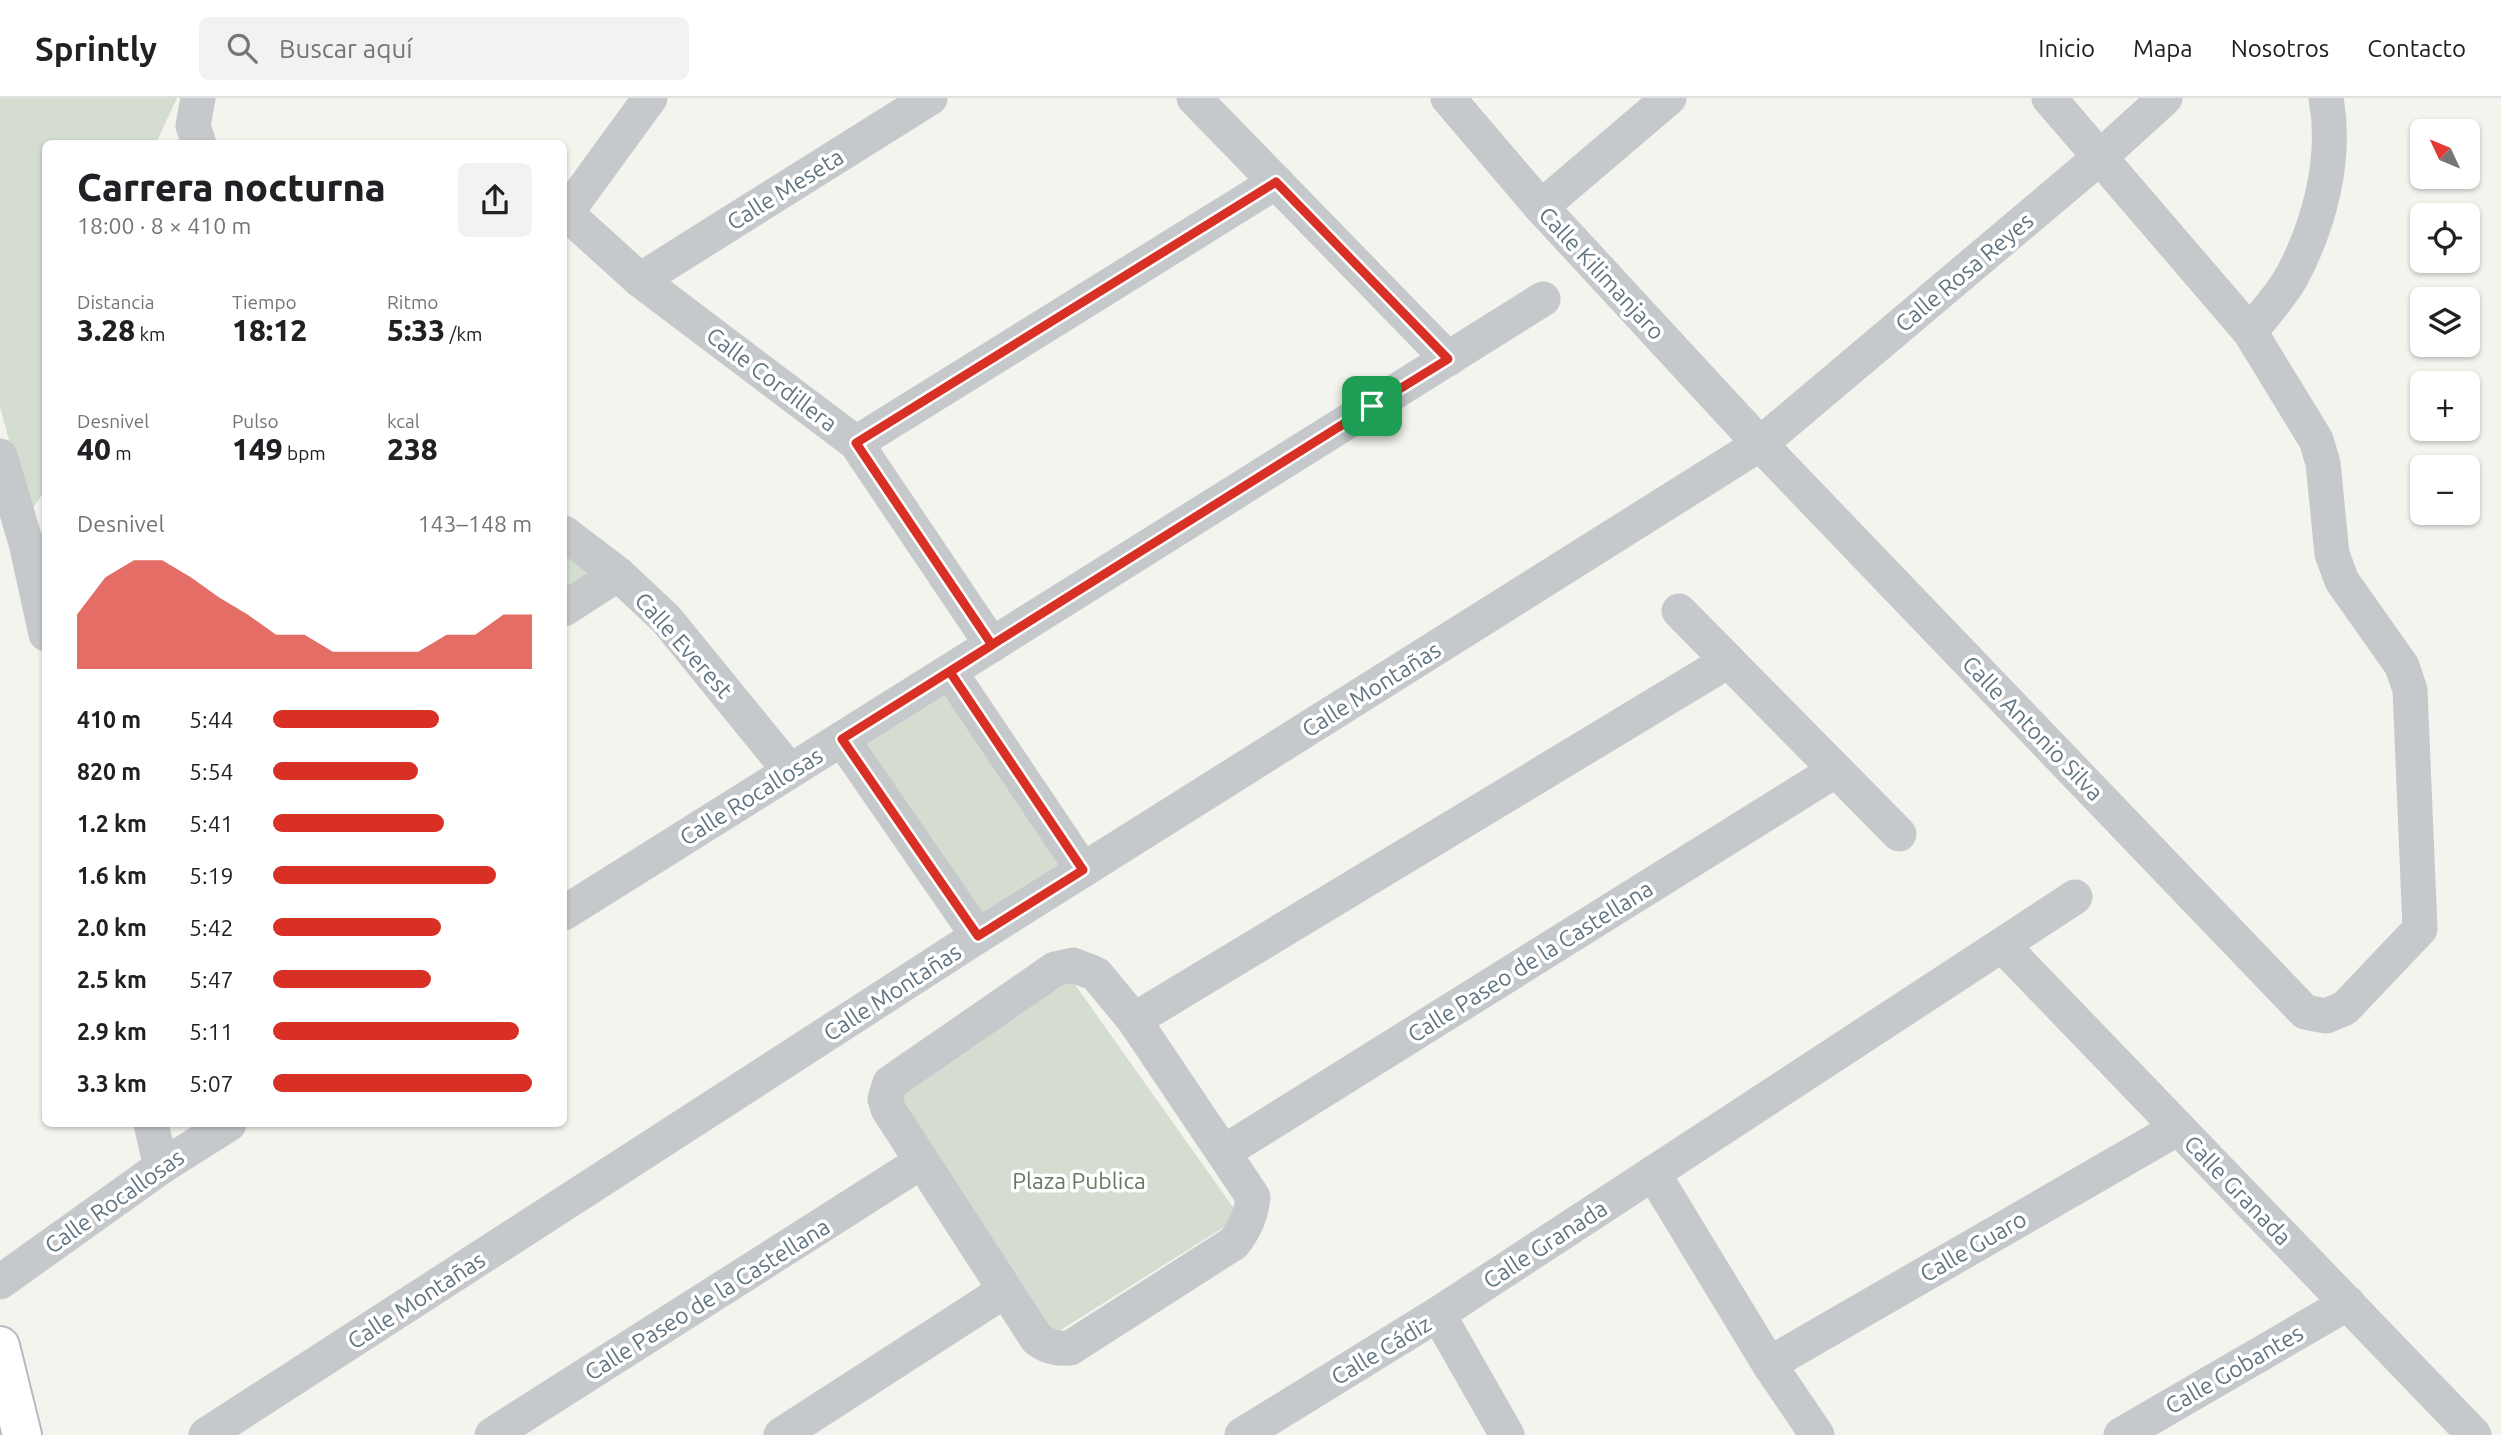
<!DOCTYPE html>
<html lang="es">
<meta charset="utf-8">
<style>
:root{--surface:#fff;--page:#f2f2f2;--text:#202124;--muted:#757577;--line:#e0e0e0;--accent:#d93025}
body{margin:0;font-family:Ubuntu,sans-serif;background:var(--page);color:var(--text);height:100vh;display:flex;flex-direction:column;font-size:26px;white-space:nowrap}
*{box-sizing:border-box;margin:0}
p{font-size:23px;color:var(--muted)}
.icon{flex:none;width:38px;height:38px;fill:none;stroke:currentColor;stroke-width:2;stroke-linecap:round;stroke-linejoin:round}
.map{position:relative;flex:1;overflow:hidden}
.side{position:absolute;left:42px;top:42px;width:525px;height:987px;display:flex;flex-direction:column;background:var(--surface);border-radius:10px;box-shadow:0 2px 5px #0004}
.side>*{flex:none}
.needle{width:46px;rotate:314deg}
.fabs{position:absolute;left:2410px;top:21px;display:grid;gap:14px}
.fabs a{display:grid;place-items:center;width:70px;height:70px;border-radius:10px;background:var(--surface);box-shadow:0 2px 5px #0004;font-size:35px}
.pin{position:absolute;display:grid;place-items:center;width:60px;height:60px;color:#fff;margin:-30px;border-radius:14px;box-shadow:0 4px 10px #0006}
.round{display:grid;place-items:center;flex:none;width:74px;height:74px;border-radius:10px;background:var(--page)}
.overview{display:flex;align-items:center;justify-content:space-between;height:119px;padding:0 35px}
h1{font-size:38px;font-weight:800;line-height:52px}
.figures{display:grid;grid-template-columns:repeat(3,1fr);gap:10px;height:119px;padding:7px 35px}
.figures div{display:grid;align-content:center}
.figures b{font-size:30px;font-weight:800}
.figures small{font-size:19px;font-weight:400}
.figures p{font-size:19px}
.chart{height:196px;padding:14px 35px}
.chart p{display:flex;justify-content:space-between}
.chart svg{width:100%;height:126px;margin-top:7px;fill:var(--accent);opacity:.7}
ul{padding:0 35px;list-style:none;font-size:23px}
li{display:grid;grid-template-columns:112px 84px 1fr;align-items:center;height:52px}
li i{height:18px;border-radius:9px;background:var(--accent)}
header{display:flex;align-items:center;gap:42px;box-sizing:border-box;height:98px;padding:0 35px;background:var(--surface);border-bottom:2px solid var(--line)}
header strong{font-size:33px}
nav{display:flex;gap:38px;margin-inline-start:auto;font-size:24px}
.search{width:490px;height:63px;background:var(--page);display:flex;align-items:center;gap:18px;box-sizing:border-box;padding:0 24px;border-radius:10px;color:var(--muted);font-size:26px}
.map>svg:first-child{display:block}
</style>
<header>
<strong>Sprintly</strong>
<div class="search"><svg class="icon" aria-label="search" viewBox="0 0 24 24"><circle cx="10" cy="10" r="6"/><path d="M15 15l6 6"/></svg>Buscar aquí</div>
<nav><a>Inicio</a><a>Mapa</a><a>Nosotros</a><a>Contacto</a></nav>
</header>
<div class="map">
<svg width="2501" height="1337" viewBox="0 0 2501 1337">
<rect width="100%" height="100%" fill="#f4f4ef"/>
<g fill="#d5dcd0">
<polygon points="0,0 177,0 156,45 46,46 46,391 29,416 0,309"/>
<polygon points="564,453 590,474 564,491"/>
<polygon points="947,591 1060,767 979,821 856,644"/>
<polygon points="1071,881 1240,1119 1048,1240 897,999"/>
</g>
<g fill="none" stroke-linecap="round" stroke-linejoin="round">
<g stroke="#b5bbbf" stroke-width="42">
<polyline id="secondary" points="0,1248 22,1337"/>
</g>
<g stroke="#c6c9cc" stroke-width="35">
<polyline points="198,0 193,28 199,46"/>
<polyline points="1194,0 1448,261"/>
<polyline points="1448,0 1541,109 1760,346 2305,914 2326,918 2345,910 2420,831 2410,592 2402,568 2342,483 2332,456 2323,365 2316,342 2250,234 2049,0"/>
<polyline points="1541,109 1669,0"/>
<polyline points="566,115 640,182 856,345 992,547"/>
<polyline points="564,118 650,0"/>
<polyline points="640,182 930,0"/>
<path d="M2250,234C2264,216 2281,198 2292,178C2320,125 2337,60 2326,0"/>
<polyline points="856,345 1276,84"/>
<polyline points="0,358 26,445 46,536"/>
<polyline points="564,435 618,476 666,521 790,673"/>
<polyline points="564,511 618,476"/>
<polyline points="1679,513 1899,736"/>
<polyline points="950,574 1083,772"/>
<polyline points="842,641 978,838"/>
<polyline points="564,815 1543,201"/>
<polyline points="2002,847 2474,1337"/>
<path d="M1073,867L1096,876L1134,922L1253,1099C1251,1118 1245,1130 1234,1145L1070,1250C1056,1251 1048,1249 1037,1241L888,1011L885,1001L890,985L1055,871Z"/>
<polyline points="1134,922 1728,563"/>
<polyline points="151,1026 161,1069"/>
<polyline points="1224,1054 1836,672"/>
<polyline points="1653,1075 1769,1266 1817,1337"/>
<polyline points="0,1184 161,1069 229,1026"/>
<polyline points="1438,1216 1507,1337"/>
<polyline points="1769,1266 2178,1030"/>
<polyline points="206,1337 978,838 1760,346 2099,60 2165,0"/>
<polyline points="492,1337 921,1064"/>
<polyline points="781,1337 1004,1193"/>
<polyline points="1242,1337 1438,1216 2075,799"/>
<polyline points="2121,1337 2348,1205"/>
</g>
<use href="#secondary" stroke="#fff" stroke-width="38"/>
</g>
<g fill="none" stroke-linecap="round" stroke-linejoin="round">
<g stroke="#fff" stroke-width="14">
<polyline id="route" points="1372,308 842,641 978,838 1083,772 950,574 992,547 856,345 1276,84 1448,261 1372,308"/>
</g>
<use href="#route" stroke="#d93025" stroke-width="9"/>
</g>
<g text-anchor="middle" dominant-baseline="central" stroke-width="7" stroke-linejoin="round" paint-order="stroke">
<g font-size="23" fill="#617583" stroke="#fff">
<text transform="translate(785 91) rotate(-32)">Calle Meseta</text>
<text transform="translate(1964 174) rotate(-40)">Calle Rosa Reyes</text>
<text transform="translate(1602 175) rotate(47)">Calle Kilimanjaro</text>
<text transform="translate(772 281) rotate(37)">Calle Cordillera</text>
<text transform="translate(684 547) rotate(48)">Calle Everest</text>
<text transform="translate(1371 591) rotate(-32)">Calle Montañas</text>
<text transform="translate(2033 630) rotate(46)">Calle Antonio Silva</text>
<text transform="translate(751 698) rotate(-32)">Calle Rocallosas</text>
<text transform="translate(1530 863) rotate(-32)">Calle Paseo de la Castellana</text>
<text transform="translate(892 894) rotate(-33)">Calle Montañas</text>
<text transform="translate(2238 1092) rotate(46)">Calle Granada</text>
<text transform="translate(114 1103) rotate(-35)">Calle Rocallosas</text>
<text transform="translate(1545 1146) rotate(-33)">Calle Granada</text>
<text transform="translate(1973 1148) rotate(-30)">Calle Guaro</text>
<text transform="translate(707 1201) rotate(-32)">Calle Paseo de la Castellana</text>
<text transform="translate(416 1202) rotate(-33)">Calle Montañas</text>
<text transform="translate(1381 1252) rotate(-31)">Calle Cádiz</text>
<text transform="translate(2234 1271) rotate(-30)">Calle Gobantes</text>
</g>
<g font-size="23" fill="#667a60" stroke="#fff">
<text x="1079" y="1082">Plaza Publica</text>
</g>
</g>
</svg>
<div class="fabs">
<a><svg class="needle" viewBox="-14 -14 28 28"><path d="M0-13l5 13h-10z" fill="#e53935"/><path d="M0 13l5-13h-10z" fill="#757577"/></svg></a>
<a><svg class="icon" aria-label="locate" viewBox="0 0 24 24"><circle cx="12" cy="12" r="6"/><path d="M12 2v4M12 18v4M2 12h4M18 12h4"/></svg></a>
<a><svg class="icon" aria-label="layers" viewBox="0 0 24 24"><path d="M12 4l9 5-9 5-9-5zM3 14l9 5 9-5"/></svg></a>
<a>+</a>
<a>−</a>
</div>
<div class="pin" style="left:1372px;top:308px;background:#1e9e55"><svg class="icon" aria-label="arrive" viewBox="0 0 24 24"><path d="M6 21V4h12l-3 4 3 4H6"/></svg></div>
<section class="side">
<div class="overview"><div><h1>Carrera nocturna</h1><p>18:00 · 8 × 410 m</p></div><a class="round"><svg class="icon" aria-label="share" viewBox="0 0 24 24"><path d="M12 15V3M7 8l5-5 5 5M5 13v7h14v-7"/></svg></a></div>
<div class="figures">
<div><p>Distancia</p><b>3.28<small> km</small></b></div>
<div><p>Tiempo</p><b>18:12</b></div>
<div><p>Ritmo</p><b>5:33<small> /km</small></b></div>
</div>
<div class="figures">
<div><p>Desnivel</p><b>40<small> m</small></b></div>
<div><p>Pulso</p><b>149<small> bpm</small></b></div>
<div><p>kcal</p><b>238</b></div>
</div>
<div class="chart"><p><span>Desnivel</span>143–148 m</p>
<svg viewBox="0 0 160 44" preserveAspectRatio="none"><path d="M0 44V25L10 12L20 6L30 6L40 12L50 19L60 25L70 32L80 32L90 38L100 38L110 38L120 38L130 32L140 32L150 25L160 25V44z"/></svg>
</div>
<ul>
<li><b>410 m</b>5:44<i style="width:64%"></i></li>
<li><b>820 m</b>5:54<i style="width:56%"></i></li>
<li><b>1.2 km</b>5:41<i style="width:66%"></i></li>
<li><b>1.6 km</b>5:19<i style="width:86%"></i></li>
<li><b>2.0 km</b>5:42<i style="width:65%"></i></li>
<li><b>2.5 km</b>5:47<i style="width:61%"></i></li>
<li><b>2.9 km</b>5:11<i style="width:95%"></i></li>
<li><b>3.3 km</b>5:07<i style="width:100%"></i></li>
</ul>
</section>
</div>
